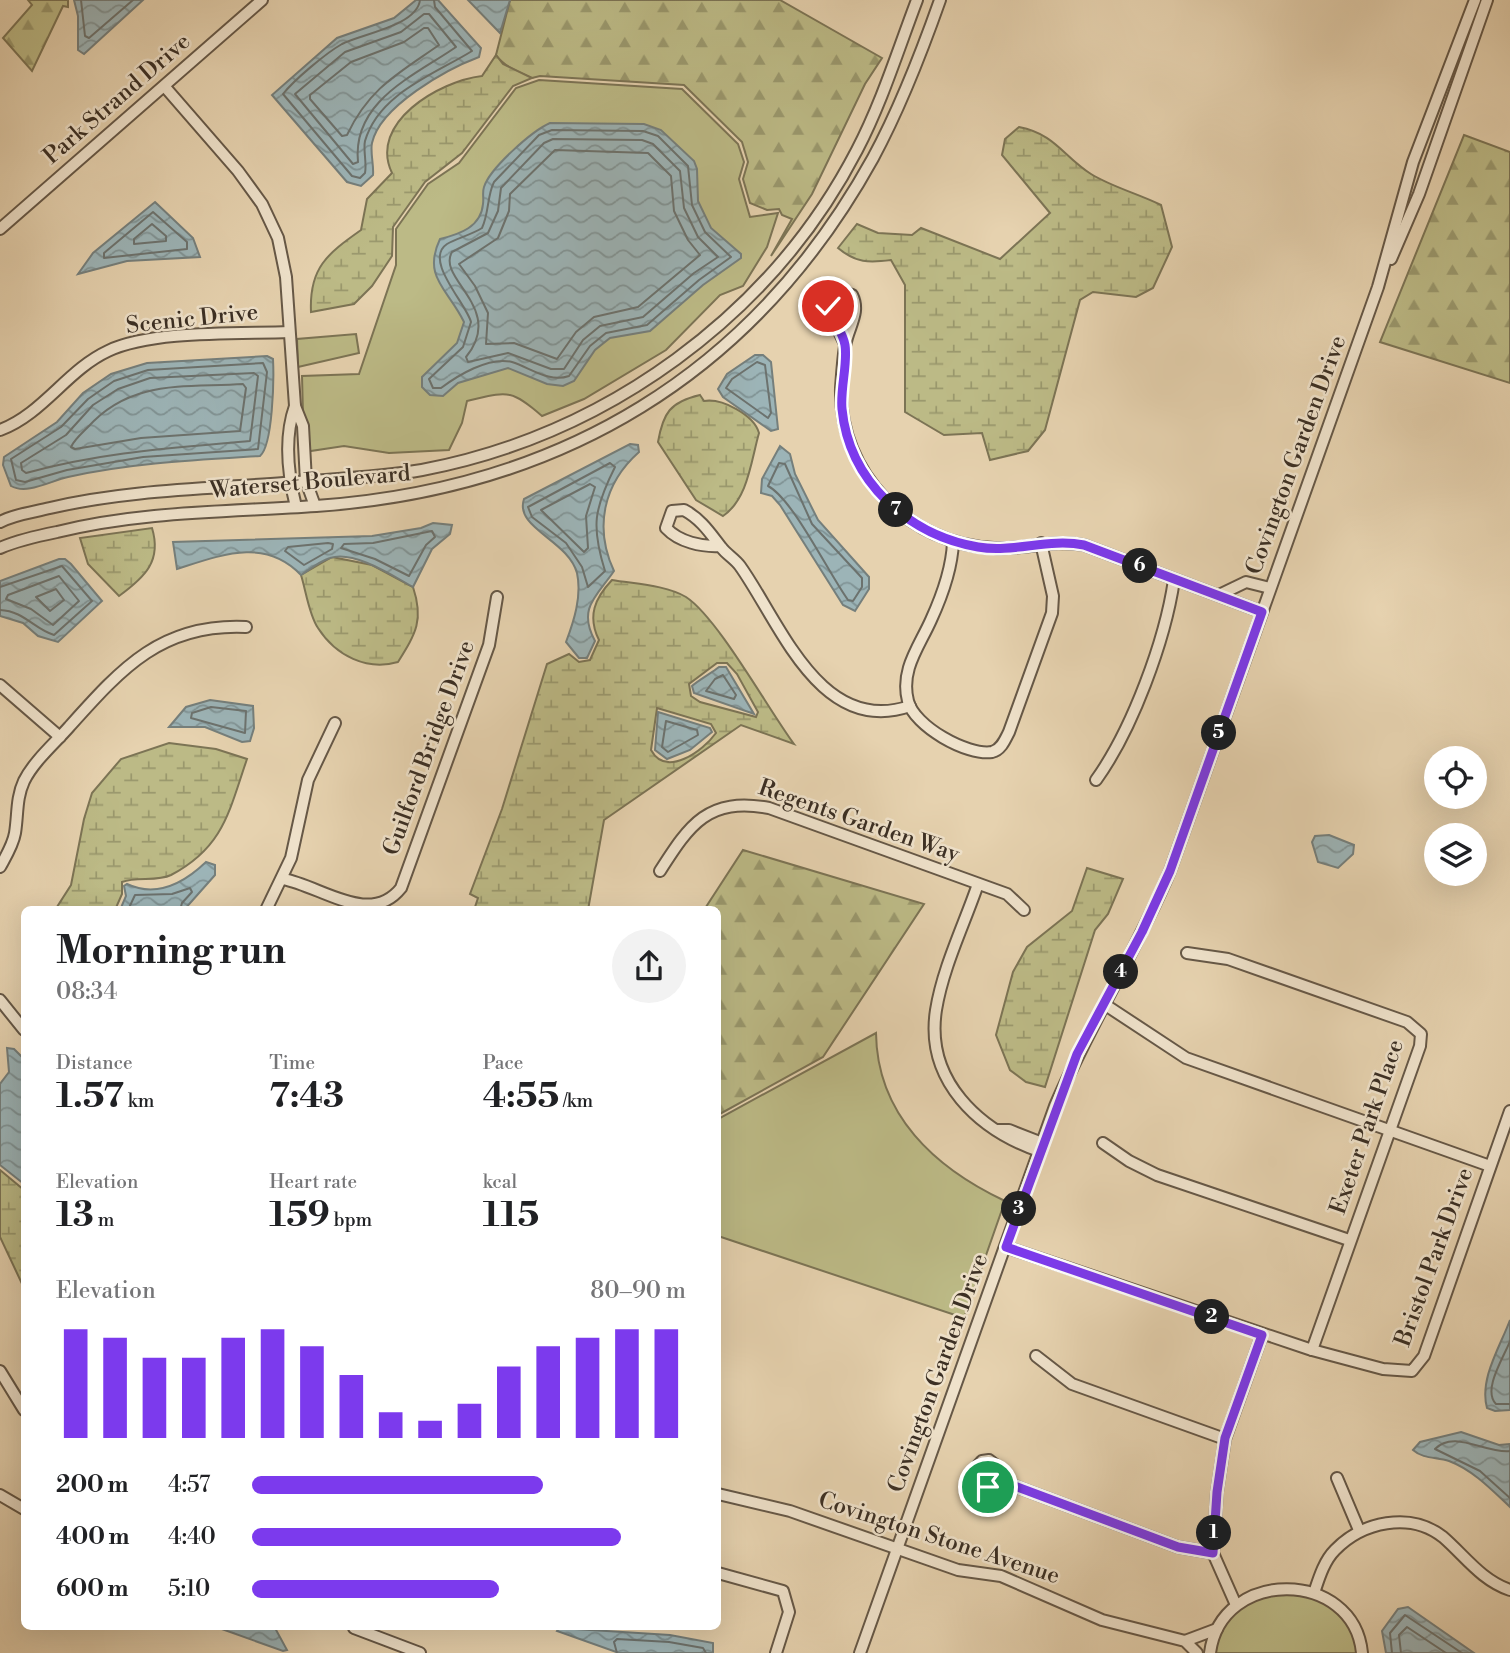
<!DOCTYPE html>
<meta charset="utf-8">
<style>
:root{--surface:#fff;--page:#f2f2f2;--text:#202124;--muted:#757577;--accent:#7c3aed}
body{margin:0;font-family:"Libre Bodoni",serif;background:var(--page);color:var(--text);height:100vh;display:flex;flex-direction:column;font-size:26px;white-space:nowrap}
*{box-sizing:border-box;margin:0}
p{font-size:23px;color:var(--muted)}
.icon{flex:none;width:38px;height:38px;fill:none;stroke:currentColor;stroke-width:2;stroke-linecap:round;stroke-linejoin:round}
.map{position:relative;flex:1;overflow:hidden}
.panel{position:absolute;left:21px;top:906px;width:700px;height:724px;display:flex;flex-direction:column;background:var(--surface);border-radius:10px;box-shadow:0 7px 28px #0002}
.panel>*{flex:none}
.buttons{position:absolute;left:1424px;top:746px;display:grid;gap:14px}
.buttons a{display:grid;place-items:center;width:63px;height:63px;border-radius:50%;background:var(--surface);box-shadow:0 7px 28px #0002;font-size:35px}
.pin{position:absolute;display:grid;place-items:center;width:60px;height:60px;color:#fff;margin:-30px;border:4px solid #fff;border-radius:50%;box-shadow:0 2px 7px #0007}
.km{position:absolute;width:35px;height:35px;margin:-18px;border-radius:50%;background:#222;color:#fff;font-size:19px;line-height:35px;text-align:center}
.round{display:grid;place-items:center;flex:none;width:74px;height:74px;border-radius:37px;background:var(--page)}
.head{display:flex;align-items:center;justify-content:space-between;height:119px;padding:0 35px}
h1{font-size:38px;font-weight:700;line-height:52px}
.stats{display:grid;grid-template-columns:repeat(3,1fr);gap:10px;height:119px;padding:7px 35px}
.stats div{display:grid;align-content:center}
.stats b{font-size:35px;font-weight:700}
.stats small{font-size:19px;font-weight:400}
.stats p{font-size:19px}
.chart{height:196px;padding:14px 35px}
.chart p{display:flex;justify-content:space-between}
.chart svg{width:100%;height:126px;margin-top:7px;stroke:var(--accent);stroke-width:6}
ul{padding:0 35px;list-style:none;font-size:23px}
li{display:grid;grid-template-columns:112px 84px 1fr;align-items:center;height:52px}
li i{height:18px;border-radius:9px;background:var(--accent)}
.map>svg:first-child{display:block}
</style>
<div class="map">
<svg width="1510" height="1653" viewBox="0 0 1510 1653">
<defs>
<pattern id="forest-firs" width="22" height="20" patternUnits="userSpaceOnUse" patternTransform="scale(1.75)"><rect width="22" height="20" fill="#bcba86"/><path d="M5 1l3.5 6h-7zM16 11l3.5 6h-7z" fill="#9a986d"/></pattern>
<pattern id="wetland-marsh" width="20" height="14" patternUnits="userSpaceOnUse" patternTransform="scale(1.75)"><rect width="20" height="14" fill="#bcba86"/><path d="M1 5h8M5 5V1M11 12h8M15 12V8" fill="none" stroke="#9a986d"/></pattern>
<pattern id="water-waves" width="16" height="10" patternUnits="userSpaceOnUse" patternTransform="scale(1.75)"><rect width="16" height="10" fill="#9cb4b7"/><path d="M0 5q4-4 8 0t8 0" fill="none" stroke="#809395"/></pattern>
</defs>
<rect width="100%" height="100%" fill="#e6d2af"/>
<filter id="stains"><feTurbulence type="fractalNoise" baseFrequency=".00286" numOctaves="4"/><feColorMatrix values="0 0 0 0 .2 0 0 0 0 .09 0 0 0 0 .02 0 0 0 .5 -.17"/></filter>
<radialGradient id="worn" r=".72"><stop offset=".6" stop-color="#630" stop-opacity="0"/><stop offset="1" stop-color="#630" stop-opacity=".3"/></radialGradient>
<g fill="#bcba86" stroke="#7c7455" stroke-width="2">
<path d="M539,80L682,89L738,144L744,162L739,179L750,217L778,213L767,247L743,286L720,295L666,350L584,399L542,416C510,388 507,392 467,401L462,423L449,450L389,453L344,446L304,452L302,376L359,374L396,265V229L428,184L459,163L516,88Z"/>
<polygon points="356,334 359,353 298,367 297,339"/>
<path d="M876,1033C877,1115 935,1168 1005,1201L964,1318L718,1236V1119Z"/>
<polygon points="1314,1593 1352,1625 1362,1653 1210,1653 1217,1629 1254,1595"/>
</g>
<g fill="url(#forest-firs)" stroke="#7c7455" stroke-width="2">
<polygon points="28,0 68,0 68,7 63,6 32,71 3,38 32,5"/>
<path d="M510,0H780L882,58L865,84L812,194L771,256L792,219L782,215L779,209L767,210L750,203L743,179L748,162L742,142L684,85L540,76L532,78C518,72 505,67 496,55Z"/>
<polygon points="1464,135 1510,152 1510,383 1380,342"/>
<polygon points="743,850 924,904 823,1057 718,1115 718,910 704,910"/>
</g>
<g fill="url(#wetland-marsh)" stroke="#7c7455" stroke-width="2" fill-rule="evenodd">
<path d="M496,55L503,64L532,78L513,86L462,153L425,182L393,227L392,256L372,286L354,304L311,312C309,268 327,254 361,230L367,199L392,173C368,123 439,81 482,76Z"/>
<path d="M1019,127C1055,134 1063,156 1091,174C1112,187 1139,194 1161,205L1172,247L1153,288L1136,297L1093,292L1080,300L1045,430L1028,451L990,460L982,433L944,435L905,412V285L891,260C869,263 856,263 838,248L857,224L878,233L912,235L921,228L1000,259L1050,213L1002,155L1005,139Z"/>
<path d="M700,395L704,401C722,398 754,415 759,433C751,461 748,499 723,516L696,500L658,442C663,413 670,402 700,395Z"/>
<path d="M152,528C162,561 145,577 119,596L88,564L80,538Z"/>
<path d="M332,557L372,565L413,587C424,620 416,633 398,662C367,671 336,656 318,628C309,615 306,591 301,575Z"/>
<path d="M612,580C635,584 666,585 686,597C718,618 768,709 794,744L741,725L604,820L588,910H474L478,898L470,894L502,809L547,664L569,654L579,662L590,660L599,640C587,616 595,598 612,580ZM717,663H727L737,674L758,712L756,717L700,702L691,696L689,684ZM657,708L711,724L716,733C703,751 666,778 651,750Z"/>
<path d="M169,743L216,749L247,759C229,811 224,847 171,875C157,882 136,876 122,882V894L115,910H55L71,885L84,819L92,793L121,759Z"/>
<polygon points="1087,868 1123,879 1108,914 1095,930 1045,1087 1026,1082 1010,1070 996,1035 1013,972 1027,947 1072,911"/>
<polygon points="0,1170 24,1190 24,1288 0,1237"/>
</g>
<g fill="url(#water-waves)" stroke="#757f7c" stroke-width="2">
<polygon points="74,0 143,0 84,54 78,50 78,16"/>
<path d="M416,0H438L481,48L479,57C447,69 380,106 372,143C370,152 374,165 373,175L361,186L347,182L272,95L337,38L394,18Z"/>
<polygon points="468,0 510,0 500,33"/>
<path d="M550,123L644,124L661,130L694,161L697,169L698,201L711,228L741,254V258L703,285L650,331L610,338L595,350L574,381L563,386L547,384L508,368L458,383L443,396L430,395L422,387V377L457,343L464,322C448,289 422,277 440,239C460,234 481,227 483,204C484,198 482,193 484,187C490,168 532,131 550,123Z"/>
<polygon points="155,202 193,238 200,257 127,261 78,274 93,253"/>
<polygon points="755,355 763,355 771,362 778,429 771,431 723,397 718,389 727,374"/>
<path d="M267,356L273,359C274,378 273,445 260,456C196,460 131,463 68,477C50,481 27,495 11,486L3,465L4,457L57,422L83,393L111,374L147,363Z"/>
<path d="M630,444L638,445L639,452C603,484 594,528 614,571C597,596 577,608 595,641L587,658H579L566,642C574,621 582,596 577,573C568,540 514,528 524,499Z"/>
<polygon points="780,446 790,454 795,474 818,520 869,577 869,589 855,611 843,605 780,505 772,496 761,493 762,479"/>
<path d="M433,523L452,525L450,534L432,549L413,587C393,576 354,550 330,558C320,561 310,569 301,575C265,537 221,555 177,569L173,542L372,536L421,528Z"/>
<polygon points="59,559 65,559 71,564 102,601 58,642 38,636 23,623 0,616 0,581"/>
<path d="M719,667H726L754,714L694,693L692,686C697,681 713,672 719,667Z"/>
<polygon points="210,700 253,706 254,728 250,741 242,742 205,727 169,727 186,707"/>
<polygon points="658,712 710,728 712,732 690,750 667,759 655,750"/>
<polygon points="1329,835 1354,845 1353,854 1338,868 1318,862 1312,842 1315,836"/>
<path d="M206,862L215,865V875L184,910H120L126,896L124,886L127,884C157,898 184,883 206,862Z"/>
<polygon points="7,1048 14,1049 24,1059 24,1184 0,1165 0,1084 9,1072"/>
<path d="M1510,1320V1410L1495,1411L1487,1408C1479,1379 1500,1347 1510,1320Z"/>
<path d="M1461,1432L1499,1445L1510,1444V1507C1492,1490 1473,1470 1449,1461C1436,1457 1423,1459 1413,1450L1420,1442Z"/>
<polygon points="1408,1607 1474,1653 1386,1653 1382,1631 1398,1609"/>
<polygon points="219,1628 275,1628 287,1650 283,1651"/>
<polygon points="559,1628 670,1635 713,1643 713,1653 619,1653 557,1631"/>
</g>
<g fill="none" stroke-linecap="round" stroke-linejoin="round">
<g stroke="#6c726e" stroke-width="2">
<polyline points="81,0 85,36 89,38 133,0"/>
<path d="M420,0C417,26 361,34 342,44C326,53 294,80 283,94L352,176L360,178L365,173C367,163 363,150 365,141C379,93 435,74 472,51L435,7L434,0"/>
<path d="M424,14H429L456,47C414,76 352,101 358,162L353,164L295,94L345,52L401,32Z"/>
<path d="M424,28H428L439,45C399,73 369,88 347,135L342,136L310,99V95L351,62L404,42Z"/>
<path d="M552,130L643,131L658,136L688,166L692,205L705,232L731,257L699,280L647,325L606,333L590,346L569,376C549,383 531,368 512,362C489,356 457,376 441,388H433L429,379L463,347L471,322C466,303 423,260 447,244C457,238 471,235 482,228C489,213 487,196 494,182L539,135Z"/>
<path d="M553,139L642,140L653,144L680,171L684,208L698,237L718,257L694,273L643,317L600,326L583,340L564,369H551L508,353L468,362L466,357C506,308 436,279 452,252L488,233L498,211L501,188L544,143Z"/>
<polygon points="555,150 648,153 671,176 674,211 688,240 700,255 638,307 594,317 576,332 557,359 514,343 486,344 488,313 475,286 459,264 498,238 509,211 510,194"/>
<polygon points="153,212 187,242 187,249 104,258 104,253"/>
<polygon points="152,224 166,236 166,241 134,244 134,239"/>
<polygon points="757,362 765,365 771,413 768,418 726,388 732,379"/>
<polygon points="263,363 267,372 258,449 143,457 67,470 25,482 16,480 11,459 61,427 88,399 114,381 148,370"/>
<path d="M254,373L258,376L250,441C172,448 102,452 26,473L22,470L21,463L66,435L93,405L118,389L150,378Z"/>
<path d="M243,384L246,388L240,431L141,438L75,449L71,447C74,440 82,433 88,427C131,379 184,388 243,384Z"/>
<path d="M610,463L615,467C594,509 591,526 605,571L588,587L582,567L566,543L532,517L528,507Z"/>
<path d="M779,463L785,464L812,524L862,578V587L853,601L848,600C829,574 793,499 768,486Z"/>
<polygon points="590,484 595,487 586,516 588,548 584,552 541,510"/>
<polygon points="432,531 435,537 426,545 409,576 375,559 341,548 344,544 373,543"/>
<polygon points="328,543 333,544 332,549 304,565 285,551 288,547"/>
<polygon points="59,576 79,601 53,625 31,609 6,599 8,595"/>
<path d="M0,587L62,566L92,601L54,635C34,629 24,611 0,610"/>
<polygon points="56,589 64,600 50,611 36,597"/>
<polygon points="723,675 736,695 734,699 706,691 715,679"/>
<polygon points="211,707 246,711 245,733 191,718 192,713"/>
<polygon points="666,721 697,730 698,735 668,752 662,747"/>
<polyline points="128,910 135,895 172,894 190,888 192,892 182,903 180,910"/>
<path d="M1510,1341C1504,1357 1482,1390 1496,1404H1510"/>
<path d="M1510,1451C1486,1454 1454,1429 1435,1449L1480,1471L1510,1498"/>
<polyline points="617,1653 614,1642 617,1639 669,1642 703,1648 706,1653"/>
<polyline points="1392,1653 1390,1633 1405,1615 1462,1653"/>
<polyline points="1401,1653 1399,1635 1407,1627 1446,1653"/>
</g>
<g stroke="#665847" stroke-width="14">
<g id="minor">
<polyline points="165,87 238,171 262,204 278,238 286,277 295,406 303,426 306,481 315,506"/>
<polyline points="0,229 262,0"/>
<polyline points="1391,259 1419,194 1487,0"/>
<path d="M845,344L827,306L831,296L839,291L852,295C861,313 848,327 845,346C843,359 842,374 841,388C839,473 909,545 994,548C1025,550 1053,539 1084,545L1262,612"/>
<path d="M295,406C284,437 288,475 296,507"/>
<path d="M0,430C43,414 67,370 108,351C152,330 239,334 289,332"/>
<path d="M0,522C15,514 34,512 50,508C127,490 206,489 284,483C330,479 376,478 422,470C606,435 771,316 857,150C882,102 898,50 917,0"/>
<path d="M953,542C952,569 942,596 931,620C919,647 900,670 908,701C914,726 967,756 992,752C1001,750 1005,740 1009,732L1052,613L1053,596L1041,543"/>
<path d="M720,546C702,547 679,542 666,528L672,511L684,510C701,519 710,533 721,547C726,554 735,559 740,566C780,622 820,737 910,706"/>
<path d="M0,548C18,540 37,536 57,532C142,511 229,512 316,506C560,489 753,375 873,158C900,108 921,54 940,0"/>
<polyline points="1219,595 1246,582 1270,588"/>
<polyline points="0,685 60,737"/>
<path d="M1096,780C1132,730 1165,641 1174,580"/>
<path d="M0,867C6,856 13,845 15,833C18,815 16,798 24,781C34,761 54,744 69,727C121,669 161,623 246,627"/>
<path d="M660,871C690,824 708,797 769,808L1007,894L1024,910"/>
<path d="M283,879C321,886 370,927 401,888L489,645L497,597"/>
<path d="M978,884C964,925 943,967 936,1010C925,1081 979,1130 1039,1151"/>
<polyline points="266,910 291,858 308,780 335,723"/>
<polyline points="1187,953 1228,959 1407,1022 1421,1034 1420,1046 1312,1350"/>
<polyline points="0,1000 24,1030"/>
<polyline points="1104,1004 1186,1058 1490,1166"/>
<polyline points="998,1130 1009,1130 1042,1143"/>
<polyline points="1103,1143 1129,1161 1157,1175 1349,1240"/>
<polyline points="1006,1247 1312,1350 1383,1369 1412,1371 1424,1356 1510,1111"/>
<polyline points="1036,1356 1072,1384 1225,1439"/>
<polyline points="0,1371 24,1410"/>
<polyline points="1337,1478 1359,1530"/>
<path d="M1004,1482L998,1467L989,1460L982,1461L974,1470V1481C983,1490 993,1487 1004,1482L1178,1547L1213,1553"/>
<polyline points="718,1494 790,1511 958,1570 1001,1576 1102,1620 1185,1641 1197,1653"/>
<polyline points="0,1495 24,1509"/>
<polyline points="718,1573 783,1591 789,1612 776,1653"/>
<path d="M1314,1593C1319,1578 1324,1561 1335,1550C1362,1522 1410,1511 1443,1537C1465,1556 1481,1580 1510,1590"/>
<polyline points="1236,1605 1213,1553 1217,1492 1225,1439 1262,1335"/>
<polyline points="354,1628 420,1653"/>
<polyline points="1185,1641 1217,1629"/>
<path d="M860,1653L1055,1106C1089,1026 1136,952 1170,871L1378,287L1413,162L1475,0"/>
<path d="M1210,1653C1221,1567 1354,1569 1362,1653"/>
</g>
</g>
<use href="#minor" stroke="#efe2cb" stroke-width="10"/>
</g>
<g fill="none" stroke-linecap="round" stroke-linejoin="round">
<g stroke="#fff" stroke-width="14">
<path id="route" d="M828,306C832,319 843,332 845,345C848,363 840,389 842,409C849,481 908,535 978,547C1014,553 1048,538 1084,545L1262,612L1170,871L1142,932L1077,1054L1006,1247L1262,1335L1225,1438L1217,1492L1213,1553L1178,1547L1004,1482L988,1487"/>
</g>
<use href="#route" stroke="#7c3aed" stroke-width="9"/>
</g>
<g text-anchor="middle" dominant-baseline="central" stroke-width="5" stroke-linejoin="round" paint-order="stroke">
<g font-size="23" fill="#3b2f24" stroke="#efe2cb">
<text transform="translate(117 99) rotate(-41)">Park Strand Drive</text>
<text transform="translate(192 319) rotate(-6)">Scenic Drive</text>
<text transform="translate(1296 455) rotate(-70)">Covington Garden Drive</text>
<text transform="translate(310 482) rotate(-5)">Waterset Boulevard</text>
<text transform="translate(429 748) rotate(-70)">Guilford Bridge Drive</text>
<text transform="translate(859 821) rotate(19)">Regents Garden Way</text>
<text transform="translate(1367 1127) rotate(-71)">Exeter Park Place</text>
<text transform="translate(1434 1257) rotate(-70)">Bristol Park Drive</text>
<text transform="translate(938 1373) rotate(-70)">Covington Garden Drive</text>
<text transform="translate(939 1538) rotate(18)">Covington Stone Avenue</text>
</g>
</g>
<rect width="100%" height="100%" filter="url(#stains)"/>
<rect width="100%" height="100%" fill="url(#worn)"/>
</svg>
<div class="buttons">
<a><svg class="icon" aria-label="locate" viewBox="0 0 24 24"><circle cx="12" cy="12" r="6"/><path d="M12 2v4M12 18v4M2 12h4M18 12h4"/></svg></a>
<a><svg class="icon" aria-label="layers" viewBox="0 0 24 24"><path d="M12 4l9 5-9 5-9-5zM3 14l9 5 9-5"/></svg></a>
</div>
<div class="pin" style="left:988px;top:1487px;background:#1e9e55"><svg class="icon" aria-label="arrive" viewBox="0 0 24 24"><path d="M6 21V4h12l-3 4 3 4H6"/></svg></div>
<div class="pin" style="left:828px;top:306px;background:#d93025"><svg class="icon" aria-label="check" viewBox="0 0 24 24"><path d="M5 12l5 5 9-10"/></svg></div>
<b class="km" style="left:1214px;top:1533px">1</b>
<b class="km" style="left:1212px;top:1317px">2</b>
<b class="km" style="left:1019px;top:1209px">3</b>
<b class="km" style="left:1121px;top:972px">4</b>
<b class="km" style="left:1219px;top:733px">5</b>
<b class="km" style="left:1140px;top:566px">6</b>
<b class="km" style="left:896px;top:510px">7</b>
<section class="panel">
<div class="head"><div><h1>Morning run</h1><p>08:34</p></div><a class="round"><svg class="icon" aria-label="share" viewBox="0 0 24 24"><path d="M12 15V3M7 8l5-5 5 5M5 13v7h14v-7"/></svg></a></div>
<div class="stats">
<div><p>Distance</p><b>1.57<small> km</small></b></div>
<div><p>Time</p><b>7:43</b></div>
<div><p>Pace</p><b>4:55<small> /km</small></b></div>
</div>
<div class="stats">
<div><p>Elevation</p><b>13<small> m</small></b></div>
<div><p>Heart rate</p><b>159<small> bpm</small></b></div>
<div><p>kcal</p><b>115</b></div>
</div>
<div class="chart"><p><span>Elevation</span>80–90 m</p>
<svg viewBox="0 0 160 44" preserveAspectRatio="none"><path d="M5 44V6M15 44V9M25 44V16M35 44V16M45 44V9M55 44V6M65 44V12M75 44V22M85 44V35M95 44V38M105 44V32M115 44V19M125 44V12M135 44V9M145 44V6M155 44V6"/></svg>
</div>
<ul>
<li><b>200 m</b>4:57<i style="width:67%"></i></li>
<li><b>400 m</b>4:40<i style="width:85%"></i></li>
<li><b>600 m</b>5:10<i style="width:57%"></i></li>
</ul>
</section>
</div>
